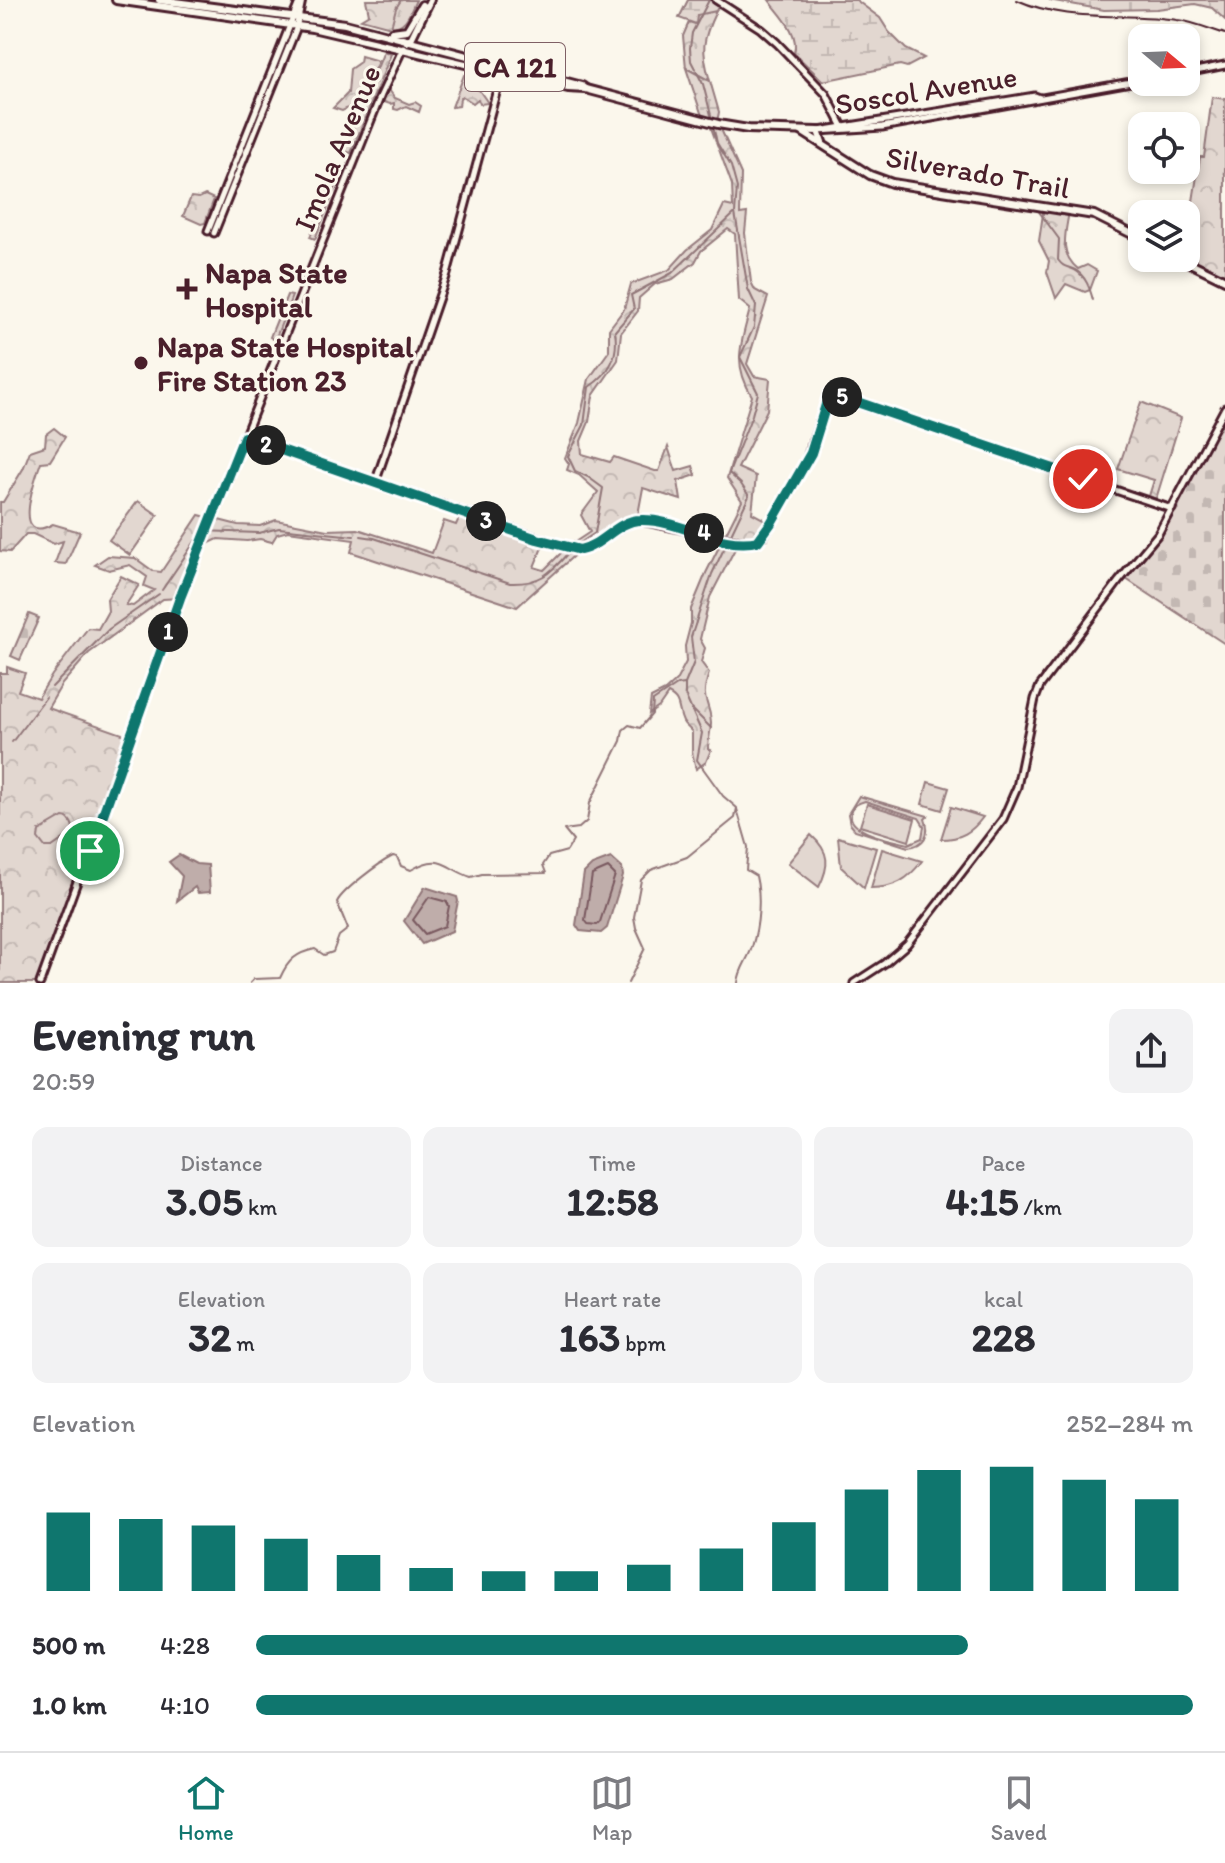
<!DOCTYPE html>
<meta charset="utf-8">
<style>
:root{--surface:#fff;--page:#f2f2f3;--text:#2b2b33;--muted:#7c7c81;--line:#e1e1e2;--accent:#0f766e}
body{margin:0;font-family:Itim,sans-serif;background:var(--page);color:var(--text);height:100vh;display:flex;flex-direction:column;font-size:30px;white-space:nowrap}
*{box-sizing:border-box;margin:0}
p{font-size:26px;color:var(--muted)}
.icon{flex:none;width:44px;height:44px;fill:none;stroke:currentColor;stroke-width:2;stroke-linecap:round;stroke-linejoin:round}
.map{position:relative;height:983px;overflow:hidden}
.drawer{display:flex;flex-direction:column;background:var(--surface);flex:1}
.drawer>*{flex:none}
.needle{width:52px;rotate:109deg}
.controls{position:absolute;left:1128px;top:24px;display:grid;gap:16px}
.controls a{display:grid;place-items:center;width:72px;height:72px;border-radius:16px;background:var(--surface);box-shadow:0 4px 12px #0003;font-size:40px}
.pin{position:absolute;display:grid;place-items:center;width:68px;height:68px;color:#fff;margin:-34px;border:4px solid #fff;border-radius:50%;box-shadow:0 2px 8px #0007}
.km{position:absolute;width:40px;height:40px;margin:-20px;border-radius:50%;background:#222;color:#fff;font-size:22px;line-height:40px;text-align:center}
.round{display:grid;place-items:center;flex:none;width:84px;height:84px;border-radius:16px;background:var(--page)}
.headline{display:flex;align-items:center;justify-content:space-between;height:136px;padding:0 32px}
h1{font-size:44px;font-weight:800;line-height:60px}
.figures{display:grid;grid-template-columns:repeat(3,1fr);gap:12px;height:136px;padding:8px 32px}
.figures div{display:grid;align-content:center;border-radius:16px;background:var(--page);text-align:center}
.figures b{font-size:40px;font-weight:800}
.figures small{font-size:22px;font-weight:400}
.figures p{font-size:22px}
.chart{height:224px;padding:16px 32px}
.chart p{display:flex;justify-content:space-between}
.chart svg{width:100%;height:144px;margin-top:8px;stroke:var(--accent);stroke-width:6}
ul{padding:0 32px;list-style:none;font-size:26px}
li{display:grid;grid-template-columns:128px 96px 1fr;align-items:center;height:60px}
li i{height:20px;border-radius:10px;background:var(--accent)}
.tabs{display:flex;justify-content:space-around;align-items:center;height:112px;border-top:2px solid var(--line);background:var(--surface);font-size:22px;color:var(--muted)}
.tabs a{display:grid;justify-items:center;gap:4px}
.tabs .on{color:var(--accent)}
.map>svg:first-child{display:block}
</style>
<div class="map">
<svg width="1225" height="983" viewBox="0 0 1225 983">
<defs>
<pattern id="grass-tufts" width="24" height="20" patternUnits="userSpaceOnUse" patternTransform="scale(2)"><rect width="24" height="20" fill="#e2d7d0"/><path d="M3 7l-1-3M5 7V3M7 7l1-3M15 17l-1-3M17 17v-4M19 17l1-3" fill="none" stroke="#c3b8b3"/></pattern>
<pattern id="forest-crowns" width="20" height="18" patternUnits="userSpaceOnUse" patternTransform="scale(2)"><rect width="20" height="18" fill="#e2d7d0"/><path d="M2 6a3 3 0 1 1 6 0M12 15a3 3 0 1 1 6 0" fill="none" stroke="#c3b8b3"/></pattern>
<pattern id="wetland-marsh" width="20" height="14" patternUnits="userSpaceOnUse" patternTransform="scale(2)"><rect width="20" height="14" fill="#e2d7d0"/><path d="M1 5h8M5 5V1M11 12h8M15 12V8" fill="none" stroke="#c3b8b3"/></pattern>
<pattern id="cemetery-stones" width="16" height="16" patternUnits="userSpaceOnUse" patternTransform="scale(2)"><rect width="16" height="16" fill="#e2d7d0"/><path d="M2 7V4a2 2 0 0 1 4 0v3zM10 15v-3a2 2 0 0 1 4 0v3z" fill="#c3b8b3"/></pattern>
</defs>
<rect width="100%" height="100%" fill="#fbf7ec"/>
<filter id="ink" filterUnits="userSpaceOnUse"><feTurbulence type="fractalNoise" baseFrequency=".0125" numOctaves="2"/><feDisplacementMap in="SourceGraphic" scale="16" xChannelSelector="R" yChannelSelector="G"/><feConvolveMatrix kernelMatrix="1 2 1 2 8 2 1 2 1" color-interpolation-filters="sRGB"/></filter>
<g filter="url(#ink)">
<path fill="url(#grass-tufts)" stroke="#967b7e" stroke-width="2" d="M401,0H416C410,12 407,27 391,27L395,8Z"/>
<g fill="url(#forest-crowns)" stroke="#967b7e" stroke-width="2">
<polygon points="366,0 401,0 396,8 391,27 361,19 369,14"/>
<path d="M716,11C702,40 701,50 710,81L686,68L683,36L689,22L695,24L697,14Z"/>
<polygon points="384,51 391,54 351,153 344,151"/>
<path d="M361,56L378,61C372,77 364,89 357,104L342,111L333,108L348,93L350,69L360,62Z"/>
<polygon points="464,75 467,76 466,85 479,90 488,103 480,104 478,99 473,103 462,96 460,98 459,106 452,107"/>
<polygon points="389,90 395,98 409,104 415,102 421,106 419,112 406,106 398,110 394,109 394,103 390,104 381,101 385,91"/>
<polygon points="1212,97 1225,99 1225,275 1188,257 1188,233 1200,157 1204,157"/>
<path d="M710,125L720,127L741,174L740,214L747,213L745,233L751,282L755,290L768,297L747,364L754,376L770,379L767,410L738,468L756,476L752,513L771,523L758,541L738,543L710,597L700,639L705,648L701,662L709,673C699,704 710,698 711,723C711,731 708,740 708,749L711,750L706,762L696,769L692,752V732C689,728 685,726 683,722C677,710 682,701 668,694L659,707L649,714L651,698L665,691L676,681L686,662L685,646L691,623V609L706,573L742,501L727,478L752,396C732,363 741,344 750,309L739,300L735,234L728,229L701,251L695,262L673,279L655,284L639,298L638,311L621,333L618,360L593,396L589,422L581,441L582,454L610,462L614,457L655,471H659L668,447L676,471L693,466L696,475L678,481L681,500L643,488L637,520L580,550L517,607L351,552L354,540L288,531L277,534L272,542L260,539L247,541L218,539L201,547L180,598L163,599L89,653L62,684L48,708L131,737L40,983H0V673H7V667L25,673L18,691L38,698L52,675L88,628L98,629L108,611L107,599L121,576L139,585L126,605L133,606L154,590L144,586L147,577L130,565L109,570L95,565L108,556L135,558L153,571L161,572L199,515L238,525L260,526L276,520L327,530L358,529L432,553L444,521L456,525L460,516L543,545L534,567L544,570L566,548L590,532L581,515L598,492L579,475L567,470L569,464L565,458L579,423L589,379L609,351V329L624,309L631,284L669,270L687,250L712,230L724,205L733,207L732,185Z"/>
<polygon points="334,177 339,179 315,239 310,237"/>
<polygon points="205,195 214,199 205,223 201,224 183,216 191,197 199,198"/>
<path d="M1044,207L1069,211C1066,233 1058,253 1078,269L1087,265L1097,271L1090,290L1085,292L1066,284L1056,298L1047,272L1049,261L1039,241Z"/>
<polygon points="287,295 292,296 275,340 270,337"/>
<polygon points="1141,402 1181,418 1156,499 1149,496 1154,480 1118,469"/>
<path d="M54,428L65,437L50,461L41,462C36,476 10,547 53,524L80,532L66,564L55,563L63,541L54,544L33,534H26L10,552L0,551V502H3L23,469L30,451L45,446L46,434Z"/>
</g>
<g fill="url(#wetland-marsh)" stroke="#967b7e" stroke-width="2">
<polygon points="688,0 721,0 716,11 697,15 696,24 679,18"/>
<path d="M769,0H856L880,18L889,32L906,49L924,58L907,67L900,65L823,81L794,53C800,33 780,15 769,0Z"/>
<polygon points="1049,0 1225,0 1225,20 1212,8 1195,4 1157,9 1104,10"/>
<polygon points="686,68 710,81 719,112 717,122 703,119"/>
</g>
<g fill="url(#cemetery-stones)" stroke="#967b7e" stroke-width="2">
<polygon points="1225,415 1225,644 1126,579 1163,534"/>
<polygon points="29,614 39,618 20,660 11,656"/>
</g>
<g fill="#e2d7d0" stroke="#967b7e" stroke-width="2" fill-rule="evenodd">
<polygon points="138,501 158,515 130,555 109,540"/>
<polygon points="928,782 949,788 942,810 922,804"/>
<path d="M859,796L928,816L925,819C931,834 924,846 908,847L855,830L850,824L848,814ZM865,801L919,818L924,826L922,838L908,844C894,840 847,833 851,813C853,805 858,803 865,801Z"/>
<polygon points="867,804 915,819 909,841 860,826"/>
<path d="M951,807L983,817C972,832 961,839 941,839Z"/>
<path d="M63,817C70,817 75,827 72,833L52,847H45L38,838L39,831Z"/>
<path d="M811,835C830,852 830,865 819,887L788,863Z"/>
<polygon points="838,837 876,848 864,888 841,867"/>
<path d="M882,849L922,861C908,880 894,888 871,888Z"/>
</g>
<g fill="#bfadaa" stroke="#907477" stroke-width="2">
<polygon points="179,855 196,864 208,865 210,892 198,893 195,887 177,901 182,876 169,862"/>
<polygon points="611,858 622,868 623,876 607,928 601,933 580,931 576,925 584,873 592,865"/>
<polygon points="425,887 457,897 458,901 452,931 422,944 404,921"/>
</g>
<g fill="none" stroke-linecap="round" stroke-linejoin="round">
<g stroke="#79585e" stroke-width="2">
<polygon points="608,868 615,875 600,922 597,925 588,924 585,920 592,875"/>
<polygon points="429,897 447,902 449,906 445,926 425,934 413,920"/>
</g>
<g stroke="#907477" stroke-width="2">
<polyline points="709,0 692,33 690,48 691,61 703,84 712,119"/>
<path d="M1037,209L1059,239L1058,260C1064,268 1067,266 1075,270C1086,276 1090,289 1093,300"/>
<path d="M361,536L374,538L510,583C539,584 550,574 568,553"/>
<path d="M577,545L595,533L603,488L588,477L575,471L568,456L584,425L589,387C610,373 619,356 615,331L634,309L631,295L672,273L734,214"/>
<polyline points="162,590 202,531 259,533 279,528 354,536"/>
<polyline points="52,687 109,629 159,594"/>
<polyline points="692,709 711,728"/>
<polyline points="12,742 46,697"/>
<path d="M737,809L748,847L746,870L756,876C761,897 759,925 752,947C748,960 739,969 738,983"/>
<path d="M250,983L254,979L280,978C288,960 296,953 315,949L324,955L333,952L339,936L348,929L337,902C343,890 379,863 393,856L397,857L401,866L411,870C442,852 444,868 471,877L482,874L546,873L543,865L549,856L567,851L573,841L564,830L579,828L587,821L590,803L621,741L623,730L629,725L640,728L652,714L653,701L677,685L685,684"/>
<polyline points="628,983 645,948 636,928 634,917 641,880 651,870 687,857 735,818 737,808 723,796 697,760 702,733 685,695 685,684 694,662 691,637 712,574 749,496 741,484 729,473 752,415 758,393 740,357 754,327 756,306 748,289 735,213 737,188 731,166 717,143 713,126"/>
</g>
<g stroke="#4a1f2b" stroke-width="11">
<g id="secondary">
<polyline points="716,0 761,29 777,43 826,94 843,127"/>
<polyline points="1186,73 1225,65"/>
<polyline points="818,131 882,127 1142,80"/>
<polyline points="819,131 1035,96 1040,98"/>
<polyline points="208,231 298,5"/>
<polyline points="214,233 296,29 302,0"/>
<path d="M244,437L570,549C597,551 613,527 637,520L749,543L758,541L765,534L806,461L829,395H833L1172,509"/>
<polyline points="375,483 447,274 502,71"/>
<polyline points="40,983 187,580 381,95 403,48"/>
<polyline points="854,983 885,963 907,944 1003,819 1017,787 1035,699 1040,686 1119,581 1158,534 1225,408"/>
</g>
</g>
<g stroke="#4a1f2b" stroke-width="12">
<g id="primary">
<polyline points="116,0 312,28 568,88 586,89"/>
<polyline points="159,0 345,24 582,86 586,89 718,124 748,129 818,131 822,142"/>
<polyline points="392,32 407,30 422,5"/>
<polyline points="407,42 412,37 430,0"/>
<polyline points="801,131 870,175 892,183 1094,215 1142,239"/>
<polyline points="1180,258 1225,280"/>
</g>
</g>
<use href="#secondary" stroke="#fbf7ec" stroke-width="5"/>
<use href="#primary" stroke="#fbf7ec" stroke-width="6"/>
<path stroke="#4a1f2b" stroke-width="2" d="M1017,0C1068,23 1124,12 1177,20C1194,22 1209,29 1225,34"/>
</g>
</g>
<g fill="none" stroke-linecap="round" stroke-linejoin="round" filter="url(#ink)">
<g stroke="#fff" stroke-width="16">
<path id="route" d="M90,851L180,598L244,437L537,539L580,550C602,546 617,520 641,520C680,519 720,550 758,541L771,523L811,453L829,395L854,401L1083,479"/>
</g>
<use href="#route" stroke="#0f766e" stroke-width="10"/>
</g>
<g fill="#4a1f2b" stroke="#fbf7ec" stroke-width="3">
<path d="M183 277h8v8h8v8h-8v8h-8v-8h-8v-8h8z"/>
<circle cx="141" cy="363" r="8"/>
</g>
<g text-anchor="middle" dominant-baseline="central" stroke-width="6" stroke-linejoin="round" paint-order="stroke">
<rect fill="#fbf7ec" stroke="#7f6065" stroke-width="2" x="465" y="43" width="100" height="48" rx="6"/>
<g font-size="28" font-weight="bold" fill="#4a1f2b">
<text x="515" y="67">CA 121</text>
</g>
<g font-size="30" fill="#4a1f2b" stroke="#fbf7ec">
<text transform="translate(926 90) rotate(-9)">Soscol Avenue</text>
<text transform="translate(337 148) rotate(-67)">Imola Avenue</text>
<text transform="translate(978 172) rotate(10)">Silverado Trail</text>
</g>
<g font-size="30" font-weight="bold" fill="#4a1f2b" stroke="#fbf7ec" text-anchor="start">
<text x="205" y="272">Napa State<tspan x="205" dy="34">Hospital</tspan></text>
<text x="157" y="346">Napa State Hospital<tspan x="157" dy="34">Fire Station 23</tspan></text>
</g>
</g>
</svg>
<div class="controls">
<a><svg class="needle" viewBox="-14 -14 28 28"><path d="M0-13l5 13h-10z" fill="#e53935"/><path d="M0 13l5-13h-10z" fill="#7c7c81"/></svg></a>
<a><svg class="icon" aria-label="locate" viewBox="0 0 24 24"><circle cx="12" cy="12" r="6"/><path d="M12 2v4M12 18v4M2 12h4M18 12h4"/></svg></a>
<a><svg class="icon" aria-label="layers" viewBox="0 0 24 24"><path d="M12 4l9 5-9 5-9-5zM3 14l9 5 9-5"/></svg></a>
</div>
<div class="pin" style="left:90px;top:851px;background:#1e9e55"><svg class="icon" aria-label="arrive" viewBox="0 0 24 24"><path d="M6 21V4h12l-3 4 3 4H6"/></svg></div>
<div class="pin" style="left:1083px;top:479px;background:#d93025"><svg class="icon" aria-label="check" viewBox="0 0 24 24"><path d="M5 12l5 5 9-10"/></svg></div>
<b class="km" style="left:168px;top:632px">1</b>
<b class="km" style="left:266px;top:445px">2</b>
<b class="km" style="left:486px;top:521px">3</b>
<b class="km" style="left:704px;top:533px">4</b>
<b class="km" style="left:842px;top:397px">5</b>
</div>
<section class="drawer">
<div class="headline"><div><h1>Evening run</h1><p>20:59</p></div><a class="round"><svg class="icon" aria-label="share" viewBox="0 0 24 24"><path d="M12 15V3M7 8l5-5 5 5M5 13v7h14v-7"/></svg></a></div>
<div class="figures">
<div><p>Distance</p><b>3.05<small> km</small></b></div>
<div><p>Time</p><b>12:58</b></div>
<div><p>Pace</p><b>4:15<small> /km</small></b></div>
</div>
<div class="figures">
<div><p>Elevation</p><b>32<small> m</small></b></div>
<div><p>Heart rate</p><b>163<small> bpm</small></b></div>
<div><p>kcal</p><b>228</b></div>
</div>
<div class="chart"><p><span>Elevation</span>252–284 m</p>
<svg viewBox="0 0 160 44" preserveAspectRatio="none"><path d="M5 44V20M15 44V22M25 44V24M35 44V28M45 44V33M55 44V37M65 44V38M75 44V38M85 44V36M95 44V31M105 44V23M115 44V13M125 44V7M135 44V6M145 44V10M155 44V16"/></svg>
</div>
<ul>
<li><b>500 m</b>4:28<i style="width:76%"></i></li>
<li><b>1.0 km</b>4:10<i style="width:100%"></i></li>
</ul>
</section>
<nav class="tabs">
<a class="on"><svg class="icon" aria-label="home" viewBox="0 0 24 24"><path d="M3 11l9-7 9 7M6 9v11h12V9"/></svg>Home</a>
<a><svg class="icon" aria-label="map" viewBox="0 0 24 24"><path d="M3 6l6-2 6 2 6-2v14l-6 2-6-2-6 2zM9 4v14M15 6v14"/></svg>Map</a>
<a><svg class="icon" aria-label="saved" viewBox="0 0 24 24"><path d="M7 4h10v16l-5-4-5 4z"/></svg>Saved</a>
</nav>
